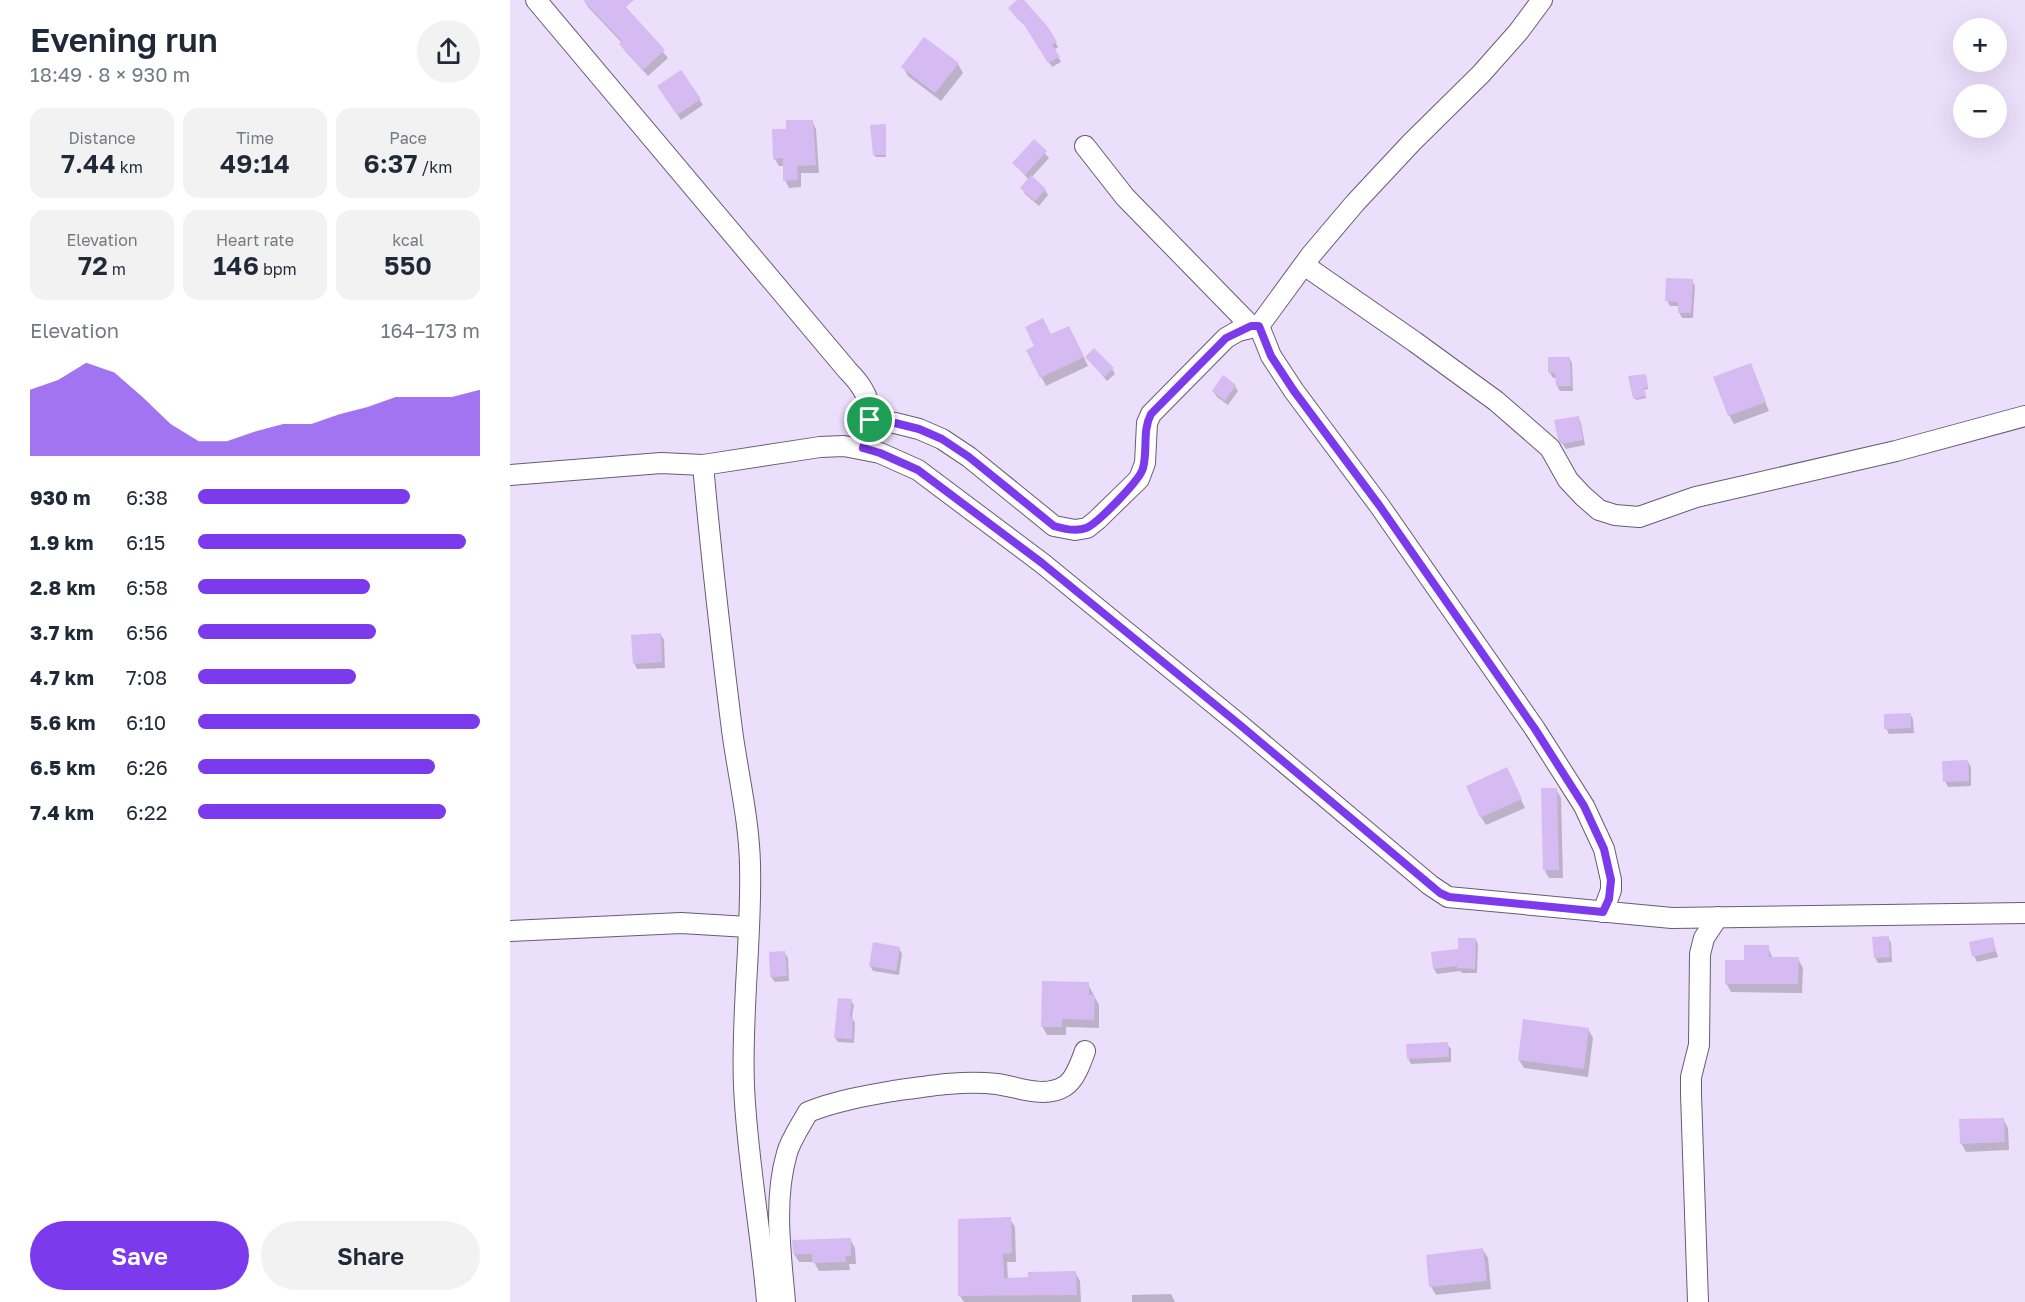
<!DOCTYPE html>
<meta charset="utf-8">
<style>
:root{--surface:#fff;--page:#f2f2f3;--text:#1f2937;--muted:#747a83;--accent:#7c3aed}
body{margin:0;font-family:"Golos Text",sans-serif;background:var(--page);color:var(--text);height:100vh;display:flex;flex-direction:column;font-size:22px;white-space:nowrap}
*{box-sizing:border-box;margin:0}
p{font-size:20px;color:var(--muted)}
.icon{flex:none;width:33px;height:33px;fill:none;stroke:currentColor;stroke-width:2;stroke-linecap:round;stroke-linejoin:round}
.map{position:relative;flex:1;overflow:hidden}
.details{display:flex;flex-direction:column;background:var(--surface);width:510px}
.details>*{flex:none}
.controls{position:absolute;left:1443px;top:18px;display:grid;gap:12px}
.controls a{display:grid;place-items:center;width:54px;height:54px;border-radius:50%;background:var(--surface);box-shadow:0 6px 24px #0002;font-size:30px}
.pin{position:absolute;display:grid;place-items:center;width:51px;height:51px;color:#fff;margin:-26px;border:3px solid #fff;border-radius:50%;box-shadow:0 2px 6px #0007}
.round{display:grid;place-items:center;flex:none;width:63px;height:63px;border-radius:32px;background:var(--page)}
.overview{display:flex;align-items:center;justify-content:space-between;height:102px;padding:0 30px}
h1{font-size:33px;font-weight:600;line-height:45px}
.figures{display:grid;grid-template-columns:repeat(3,1fr);gap:9px;height:102px;padding:6px 30px}
.figures div{display:grid;align-content:center;border-radius:15px;background:var(--page);text-align:center}
.figures b{font-size:26px;font-weight:600}
.figures small{font-size:16px;font-weight:400}
.figures p{font-size:16px}
.chart{height:168px;padding:12px 30px}
.chart p{display:flex;justify-content:space-between}
.chart svg{width:100%;height:108px;margin-top:6px;fill:var(--accent);opacity:.7}
.action{display:flex;gap:12px;margin-top:auto;padding:12px 30px}
.action a{flex:1;height:69px;border-radius:36px;background:var(--accent);color:#fff;font-size:24px;font-weight:600;line-height:69px;text-align:center}
.action a+a{background:var(--page);color:var(--text)}
ul{padding:0 30px;list-style:none;font-size:20px}
li{display:grid;grid-template-columns:96px 72px 1fr;align-items:center;height:45px}
li i{height:15px;border-radius:8px;background:var(--accent)}
main{display:flex;flex:1;min-height:0}
.map>svg:first-child{display:block}
</style>
<main>
<section class="details">
<div class="overview"><div><h1>Evening run</h1><p>18:49 · 8 × 930 m</p></div><a class="round"><svg class="icon" aria-label="share" viewBox="0 0 24 24"><path d="M12 15V3M7 8l5-5 5 5M5 13v7h14v-7"/></svg></a></div>
<div class="figures">
<div><p>Distance</p><b>7.44<small> km</small></b></div>
<div><p>Time</p><b>49:14</b></div>
<div><p>Pace</p><b>6:37<small> /km</small></b></div>
</div>
<div class="figures">
<div><p>Elevation</p><b>72<small> m</small></b></div>
<div><p>Heart rate</p><b>146<small> bpm</small></b></div>
<div><p>kcal</p><b>550</b></div>
</div>
<div class="chart"><p><span>Elevation</span>164–173 m</p>
<svg viewBox="0 0 160 44" preserveAspectRatio="none"><path d="M0 44V17L10 13L20 6L30 10L40 20L50 31L60 38L70 38L80 34L90 31L100 31L110 27L120 24L130 20L140 20L150 20L160 17V44z"/></svg>
</div>
<ul>
<li><b>930 m</b>6:38<i style="width:75%"></i></li>
<li><b>1.9 km</b>6:15<i style="width:95%"></i></li>
<li><b>2.8 km</b>6:58<i style="width:61%"></i></li>
<li><b>3.7 km</b>6:56<i style="width:63%"></i></li>
<li><b>4.7 km</b>7:08<i style="width:56%"></i></li>
<li><b>5.6 km</b>6:10<i style="width:100%"></i></li>
<li><b>6.5 km</b>6:26<i style="width:84%"></i></li>
<li><b>7.4 km</b>6:22<i style="width:88%"></i></li>
</ul>
<div class="action"><a>Save</a><a>Share</a></div>
</section>
<div class="map">
<svg width="1515" height="1302" viewBox="0 0 1515 1302">
<rect width="100%" height="100%" fill="#ecdffb"/>
<g fill="#0003">
<polygon points="74,0 109,0 158,58 138,76 115,51 111,44 112,43 78,7"/>
<polygon points="510,0 512,0 537,28 548,47 544,50 551,62 542,67 515,23 513,24 503,12"/>
<polygon points="448,64 453,73 431,101 398,76 393,67"/>
<polygon points="170,72 193,105 171,120 152,92"/>
<polygon points="302,121 306,129 309,173 291,173 291,187 279,188 275,180 274,166 269,166 264,158 278,131"/>
<polygon points="375,126 376,157 366,157 364,155"/>
<polygon points="524,141 539,158 521,178 535,190 538,195 529,206 515,194 512,188 519,180 504,163"/>
<polygon points="1182,281 1185,286 1183,318 1172,318 1169,312 1170,306 1160,306 1157,300"/>
<polygon points="541,336 564,336 578,366 536,386 518,351"/>
<polygon points="577,357 602,369 605,374 597,381"/>
<polygon points="1059,358 1062,363 1063,391 1050,391 1047,386 1047,378 1043,378 1040,373"/>
<polygon points="1240,365 1259,411 1224,424 1219,415"/>
<polygon points="1136,377 1138,389 1134,390 1136,398 1126,400 1125,398"/>
<polygon points="725,386 728,391 718,405 707,397 703,391"/>
<polygon points="1068,417 1071,423 1075,445 1056,449 1049,438"/>
<polygon points="151,635 154,640 155,668 127,669 124,663"/>
<polygon points="1400,714 1403,719 1404,733 1379,734 1376,728"/>
<polygon points="1458,762 1461,767 1461,786 1438,787 1435,781"/>
<polygon points="1001,778 1015,808 976,825 971,817"/>
<polygon points="1046,789 1051,798 1053,878 1039,878 1034,869"/>
<polygon points="1378,937 1381,943 1382,962 1368,963 1365,958"/>
<polygon points="1482,939 1488,957 1467,962 1464,956"/>
<polygon points="966,940 968,944 967,973 952,973 950,971 927,974 924,969 922,953 949,950"/>
<polygon points="1258,947 1263,959 1288,959 1293,968 1292,993 1221,992 1216,983 1236,961"/>
<polygon points="389,948 392,954 389,975 363,971 360,966"/>
<polygon points="274,952 278,958 279,981 265,982 261,977"/>
<polygon points="578,984 589,1005 589,1028 556,1027 556,1035 537,1035 532,1026"/>
<polygon points="341,1001 344,1005 342,1017 345,1023 344,1043 328,1042 325,1038"/>
<polygon points="1078,1029 1083,1038 1078,1077 1014,1068 1009,1060"/>
<polygon points="937,1044 941,1049 941,1062 901,1064 898,1058"/>
<polygon points="1493,1119 1498,1128 1499,1150 1456,1152 1451,1143"/>
<polygon points="500,1219 505,1227 506,1262 497,1262 498,1280 565,1272 570,1281 571,1302 454,1302 450,1296"/>
<polygon points="340,1239 345,1248 346,1264 339,1264 340,1270 309,1271 304,1262 289,1262 284,1254"/>
<polygon points="973,1250 978,1258 981,1289 926,1295 921,1287"/>
<polygon points="661,1294 665,1302 622,1302 622,1295"/>
</g>
<g fill="#d5bbf1">
<polygon points="73,0 124,0 116,7 155,50 133,70 109,44 112,41"/>
<polygon points="507,0 514,0 538,27 547,42 542,45 550,57 538,63 511,20 509,21 498,8"/>
<polygon points="414,37 449,63 425,93 391,67"/>
<polygon points="171,70 191,99 167,115 147,86"/>
<polygon points="276,120 303,120 306,165 287,166 288,180 273,181 273,158 263,159 262,129 276,129"/>
<polygon points="376,124 376,155 363,155 360,125"/>
<polygon points="524,139 537,151 515,175 502,163"/>
<polygon points="521,175 536,189 525,201 510,188"/>
<polygon points="1156,278 1183,279 1181,313 1168,313 1168,302 1155,301"/>
<polygon points="533,318 541,334 559,326 574,357 530,378 516,350 524,346 515,327"/>
<polygon points="584,348 604,368 594,377 575,357"/>
<polygon points="1038,357 1060,357 1061,386 1046,386 1045,373 1038,373"/>
<polygon points="1241,363 1256,402 1218,416 1203,377"/>
<polygon points="1136,374 1138,387 1134,388 1136,396 1123,399 1118,376"/>
<polygon points="713,375 726,385 715,401 702,391"/>
<polygon points="1069,416 1073,440 1051,444 1048,439 1044,420"/>
<polygon points="151,633 152,662 123,664 121,635"/>
<polygon points="1401,713 1401,728 1374,729 1374,714"/>
<polygon points="1458,760 1459,781 1433,782 1432,761"/>
<polygon points="997,767 1012,799 970,818 956,786"/>
<polygon points="1031,788 1047,788 1049,870 1033,870"/>
<polygon points="1379,936 1380,957 1364,958 1362,937"/>
<polygon points="1483,937 1486,951 1462,957 1459,942"/>
<polygon points="948,938 966,938 965,969 947,968 947,966 923,969 921,952 948,949"/>
<polygon points="363,942 390,947 386,971 359,966"/>
<polygon points="1234,945 1259,945 1259,957 1289,957 1288,984 1215,984 1215,960 1234,960"/>
<polygon points="275,951 277,976 260,977 259,952"/>
<polygon points="532,981 579,982 579,995 585,995 584,1020 552,1019 552,1027 531,1027"/>
<polygon points="328,998 342,999 340,1017 343,1017 342,1039 324,1038"/>
<polygon points="1013,1019 1079,1028 1074,1069 1008,1060"/>
<polygon points="938,1042 939,1057 897,1059 896,1044"/>
<polygon points="1494,1118 1495,1142 1450,1144 1449,1119"/>
<polygon points="501,1217 502,1253 493,1254 494,1278 518,1277 518,1272 566,1271 567,1295 448,1296 448,1219"/>
<polygon points="341,1238 341,1256 335,1256 336,1262 302,1263 302,1254 283,1254 282,1240"/>
<polygon points="973,1248 977,1281 919,1287 916,1255"/>
</g>
<g fill="none" stroke-linecap="round" stroke-linejoin="round">
<g stroke="#675c74" stroke-width="22">
<g id="minor">
<path d="M26,0L338,371C365,398 362,413 353,448"/>
<polyline points="575,146 615,197 741,326"/>
<polyline points="794,265 905,342 986,401 1040,448 1058,480 1073,496 1089,510 1105,515 1129,517 1186,497 1386,451 1515,416"/>
<polyline points="749,326 761,356 784,391 869,505 1025,729 1074,806 1094,849 1101,880 1101,890 1093,912"/>
<polyline points="360,420 385,423 409,429 432,439 459,457 544,526 565,530 577,528 587,520 629,479 635,463 637,423 641,414 716,338 728,331 749,326 801,255 845,203 902,142 971,74 1009,31 1032,0"/>
<path d="M193,465C201,553 211,642 222,730C228,775 239,819 240,864C242,938 231,1012 234,1086C237,1158 251,1230 257,1302"/>
<polyline points="0,475 151,463 193,465 310,447 334,446 370,453 408,470 532,563 730,725 920,885 938,897 1162,918 1515,913"/>
<polyline points="0,931 171,923 238,927"/>
<path d="M275,1302C271,1254 263,1201 277,1153C281,1139 291,1125 298,1112C326,1101 354,1096 383,1091C418,1086 452,1080 487,1084C508,1087 535,1099 555,1086C565,1080 571,1062 575,1051"/>
<polyline points="1188,1302 1181,1094 1181,1077 1189,1045 1190,954 1194,938 1208,917"/>
</g>
</g>
<use href="#minor" stroke="#fff" stroke-width="20"/>
</g>
<g fill="none" stroke-linecap="round" stroke-linejoin="round">
<g stroke="#fff" stroke-width="12">
<path id="route" d="M741,326H749L761,356L784,391L869,505L1025,729L1074,806L1094,849L1101,880L1099,899L1093,912L939,897L930,893L730,725L532,563L408,470L370,453L353,448L360,420L385,423L409,429L432,439L459,457L544,526C554,529 566,532 576,528C587,524 631,479 633,468C638,450 632,431 641,414L716,338Z"/>
</g>
<use href="#route" stroke="#7c3aed" stroke-width="8"/>
</g>
</svg>
<div class="controls">
<a>+</a>
<a>−</a>
</div>
<div class="pin" style="left:360px;top:420px;background:#1e9e55"><svg class="icon" aria-label="arrive" viewBox="0 0 24 24"><path d="M6 21V4h12l-3 4 3 4H6"/></svg></div>
</div>
</main>
